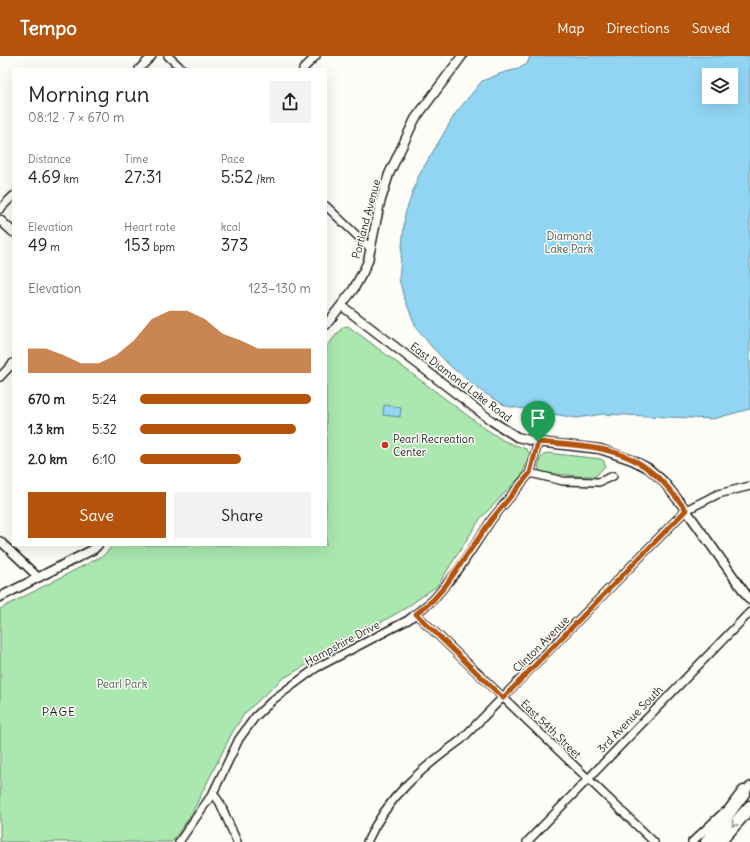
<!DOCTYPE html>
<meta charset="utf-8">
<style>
:root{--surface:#fff;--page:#f2f2f2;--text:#202124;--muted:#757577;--accent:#b45309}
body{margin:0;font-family:Delius,sans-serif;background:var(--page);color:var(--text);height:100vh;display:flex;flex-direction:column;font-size:15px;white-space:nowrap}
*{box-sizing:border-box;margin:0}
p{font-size:13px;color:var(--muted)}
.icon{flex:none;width:22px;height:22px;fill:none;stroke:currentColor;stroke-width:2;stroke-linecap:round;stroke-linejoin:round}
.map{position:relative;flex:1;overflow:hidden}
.panel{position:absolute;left:12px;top:12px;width:315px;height:478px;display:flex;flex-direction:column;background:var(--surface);border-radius:0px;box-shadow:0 4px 16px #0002}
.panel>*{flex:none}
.tools{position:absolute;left:702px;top:12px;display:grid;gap:8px}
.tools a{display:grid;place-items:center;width:36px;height:36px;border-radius:0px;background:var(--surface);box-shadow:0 4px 16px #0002;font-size:20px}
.pin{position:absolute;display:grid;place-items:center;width:34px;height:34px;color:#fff;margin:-41px -17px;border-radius:50% 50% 50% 0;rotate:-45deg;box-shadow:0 0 4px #0007}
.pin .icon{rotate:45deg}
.round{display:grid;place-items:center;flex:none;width:42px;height:42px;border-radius:0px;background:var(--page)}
.head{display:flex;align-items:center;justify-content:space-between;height:68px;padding:0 16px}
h1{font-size:22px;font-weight:600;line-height:30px}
.metrics{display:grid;grid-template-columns:repeat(3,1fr);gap:6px;height:68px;padding:4px 16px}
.metrics div{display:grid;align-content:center}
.metrics b{font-size:17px;font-weight:600}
.metrics small{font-size:11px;font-weight:400}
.metrics p{font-size:11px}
.chart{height:112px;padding:8px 16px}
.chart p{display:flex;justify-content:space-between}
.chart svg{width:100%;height:72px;margin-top:4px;fill:var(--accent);opacity:.7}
.button{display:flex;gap:8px;margin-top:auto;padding:8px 16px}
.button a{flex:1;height:46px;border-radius:0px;background:var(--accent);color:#fff;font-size:16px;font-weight:600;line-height:46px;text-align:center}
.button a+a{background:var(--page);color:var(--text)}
ul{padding:0 16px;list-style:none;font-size:13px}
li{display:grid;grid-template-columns:64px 48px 1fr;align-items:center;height:30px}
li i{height:10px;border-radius:5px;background:var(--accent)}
header{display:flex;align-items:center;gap:24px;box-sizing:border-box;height:56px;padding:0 20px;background:var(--accent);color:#fff}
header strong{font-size:19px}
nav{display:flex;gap:22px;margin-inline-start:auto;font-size:14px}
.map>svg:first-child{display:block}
</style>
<header>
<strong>Tempo</strong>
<nav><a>Map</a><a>Directions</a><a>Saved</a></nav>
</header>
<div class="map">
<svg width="750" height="786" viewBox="0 0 750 786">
<rect width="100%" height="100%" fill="#fdfcf7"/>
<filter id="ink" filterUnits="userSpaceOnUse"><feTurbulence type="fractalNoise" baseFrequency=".025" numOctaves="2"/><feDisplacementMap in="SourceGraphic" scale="8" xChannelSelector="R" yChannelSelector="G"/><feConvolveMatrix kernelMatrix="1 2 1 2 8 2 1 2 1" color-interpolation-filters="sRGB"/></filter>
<g filter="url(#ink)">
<g fill="#aae8b0" stroke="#638266">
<polygon points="348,270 483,371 504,385 526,393 530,398 522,419 480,463 438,529 406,552 282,623 245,657 232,677 191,759 172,786 0,786 0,553 104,499 113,489 326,489 326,291 343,271"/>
<polygon points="547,397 601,403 604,405 605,410 596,420 580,420 545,417 540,415 538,411 541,401"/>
</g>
<g fill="#91d5f3" stroke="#628b9d" fill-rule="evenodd">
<path d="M530,0H750V353L713,363L603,358L577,362L506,350L481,335L450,310L430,289L416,271L404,241L399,223L405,158L418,121L455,58L482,25L502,17L518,13L527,8ZM709,19H731V41H709Z"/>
<polygon points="384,349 401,351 400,361 383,359"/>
</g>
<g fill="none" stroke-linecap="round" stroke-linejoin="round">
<g stroke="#1c1c1c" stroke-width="10">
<g id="minor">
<polyline points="168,0 182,13"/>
<polyline points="139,13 152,0"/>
<polyline points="303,13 316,0"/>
<polyline points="326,150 371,193"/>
<polyline points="0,153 13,140"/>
<polyline points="0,321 13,307"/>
<polyline points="530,417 563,425 599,426 613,420"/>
<polyline points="0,485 38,521"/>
<polyline points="416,558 654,786"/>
<polyline points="213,737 220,747 237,786"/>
<polyline points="741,739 750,730"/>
<polyline points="179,786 213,737 239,683 255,661 274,643 316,612 408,564 433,544 459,513 492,463 530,417 538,386"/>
<path d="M367,786C387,741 422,712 461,684L686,454L718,438L750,430"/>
<polyline points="527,786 750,556"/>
<polyline points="692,786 724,756"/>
</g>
</g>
<g stroke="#1c1c1c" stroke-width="11">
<g id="tertiary">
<polyline points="0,164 13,176"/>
<polyline points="342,250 492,365 517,381 538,386 600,393 632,404 648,412 663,425 686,454 750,544"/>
<polyline points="326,269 353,234 363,216 368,205 380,147 389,118 415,63 462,0"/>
<polyline points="0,541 94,493 98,489"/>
</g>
</g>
<g stroke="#1c1c1c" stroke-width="15">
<g id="motorway">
<polyline points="707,786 744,736"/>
<polyline points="719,786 750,751"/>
</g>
</g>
<use href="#minor" stroke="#fdfcf7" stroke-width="7"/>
<use href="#tertiary" stroke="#fdfcf7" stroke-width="8"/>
<use href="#motorway" stroke="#fdfcf7" stroke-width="12"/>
</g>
<defs><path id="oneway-chevron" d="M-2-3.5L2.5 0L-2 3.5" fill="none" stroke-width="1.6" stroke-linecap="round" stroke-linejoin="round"/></defs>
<use stroke="#989794" href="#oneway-chevron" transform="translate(734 768) rotate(132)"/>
</g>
<g fill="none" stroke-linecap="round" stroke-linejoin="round" filter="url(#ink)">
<g stroke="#fff" stroke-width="8">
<path id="route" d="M538,386C574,389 620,390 649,414C664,425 675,440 686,454L503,642L416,558L433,544L446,529L492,463L530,417Z"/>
</g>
<use href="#route" stroke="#b45309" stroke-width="5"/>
</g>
<circle fill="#c8321e" stroke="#fdfcf7" stroke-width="1.5" cx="385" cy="389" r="4"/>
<g text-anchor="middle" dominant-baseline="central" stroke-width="3" stroke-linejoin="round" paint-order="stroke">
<g font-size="11" fill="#1c1c1c" stroke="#fdfcf7">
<text transform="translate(366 163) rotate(-75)">Portland Avenue</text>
<text transform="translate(461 326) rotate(37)">East Diamond Lake Road</text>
<text transform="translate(342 587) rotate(-28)">Hampshire Drive</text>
<text transform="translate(541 588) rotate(-45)">Clinton Avenue</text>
<text transform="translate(630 663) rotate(-46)">3rd Avenue South</text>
<text transform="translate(551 673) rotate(44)">East 54th Street</text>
</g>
<g font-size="11" fill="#475948" stroke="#fdfcf7">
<text x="569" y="180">Diamond<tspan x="569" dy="13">Lake Park</tspan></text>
<text x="122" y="628">Pearl Park</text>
</g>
<g font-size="11" fill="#1c1c1c" stroke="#fdfcf7" text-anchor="start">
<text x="393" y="383">Pearl Recreation<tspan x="393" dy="13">Center</tspan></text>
</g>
<g font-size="12" letter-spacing="1" fill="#1c1c1c" stroke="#fdfcf7">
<text x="59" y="655">PAGE</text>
</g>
</g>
</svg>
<div class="tools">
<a><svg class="icon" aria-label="layers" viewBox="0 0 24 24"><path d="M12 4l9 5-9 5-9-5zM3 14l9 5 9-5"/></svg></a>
</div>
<div class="pin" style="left:538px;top:386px;background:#1e9e55"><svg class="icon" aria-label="arrive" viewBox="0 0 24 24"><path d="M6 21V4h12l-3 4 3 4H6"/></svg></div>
<section class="panel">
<div class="head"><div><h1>Morning run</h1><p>08:12 · 7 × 670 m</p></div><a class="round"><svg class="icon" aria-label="share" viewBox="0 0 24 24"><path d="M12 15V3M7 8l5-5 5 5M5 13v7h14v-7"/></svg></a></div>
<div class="metrics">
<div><p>Distance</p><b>4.69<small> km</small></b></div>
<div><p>Time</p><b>27:31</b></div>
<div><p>Pace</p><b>5:52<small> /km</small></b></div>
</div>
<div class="metrics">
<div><p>Elevation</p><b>49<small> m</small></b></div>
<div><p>Heart rate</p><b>153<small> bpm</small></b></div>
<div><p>kcal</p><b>373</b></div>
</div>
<div class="chart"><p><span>Elevation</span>123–130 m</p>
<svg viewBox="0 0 160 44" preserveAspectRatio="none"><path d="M0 44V29L10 29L20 33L30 38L40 38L50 33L60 24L70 11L80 6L90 6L100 11L110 20L120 24L130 29L140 29L150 29L160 29V44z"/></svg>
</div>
<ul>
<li><b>670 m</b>5:24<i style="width:100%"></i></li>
<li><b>1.3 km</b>5:32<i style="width:91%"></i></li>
<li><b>2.0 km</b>6:10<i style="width:59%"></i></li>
</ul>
<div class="button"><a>Save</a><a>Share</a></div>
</section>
</div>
